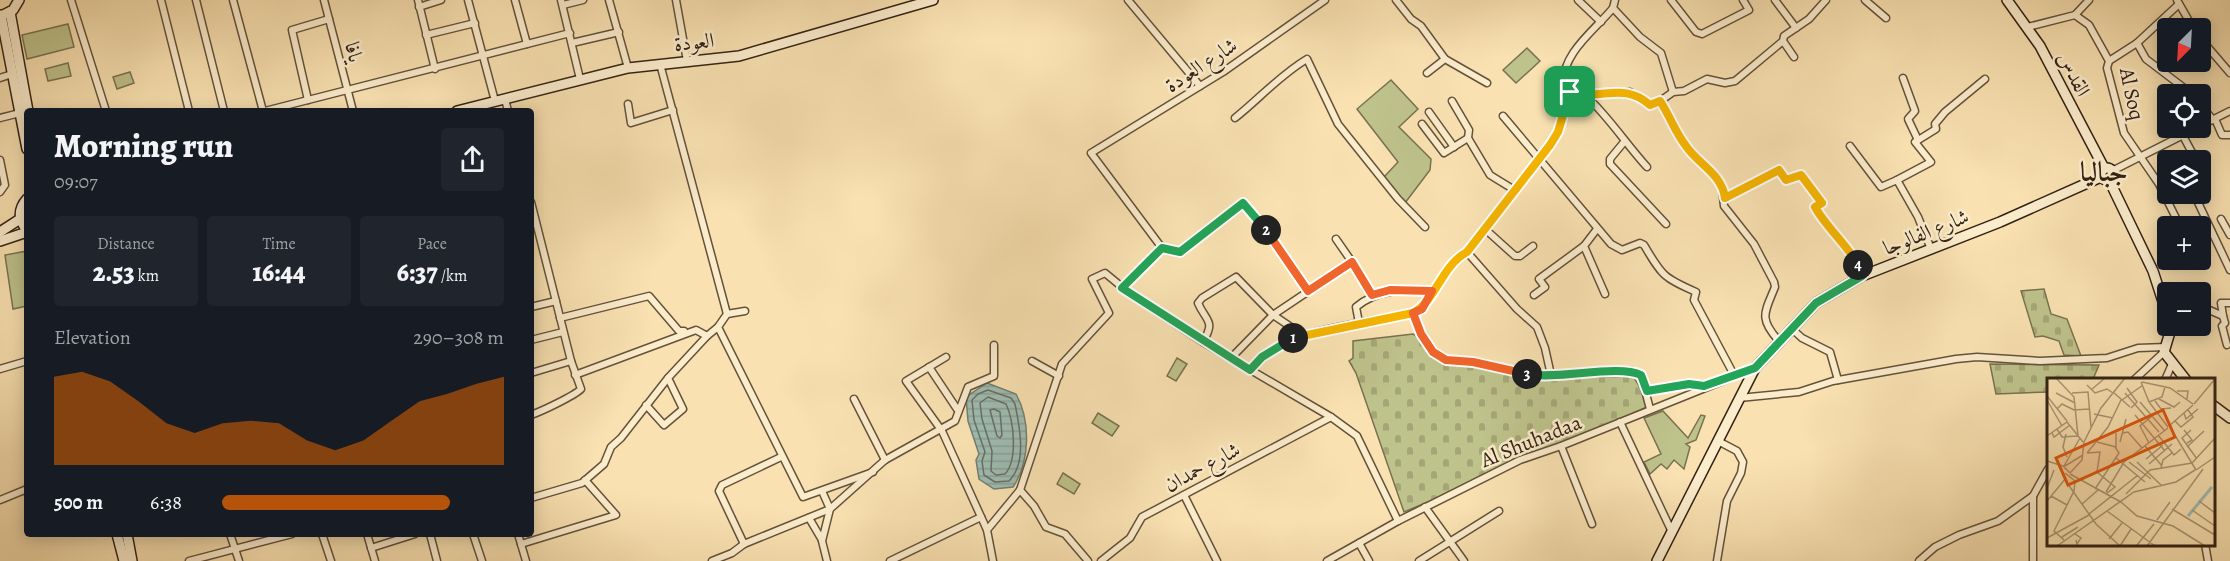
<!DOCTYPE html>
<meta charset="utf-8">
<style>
:root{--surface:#171b24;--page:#20242c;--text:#f1f3f6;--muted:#9ea1a6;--accent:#b45309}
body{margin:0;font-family:Alegreya,Amiri,serif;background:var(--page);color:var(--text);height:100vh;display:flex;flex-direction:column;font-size:22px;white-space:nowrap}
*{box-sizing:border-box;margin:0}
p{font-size:20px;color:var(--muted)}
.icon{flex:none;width:33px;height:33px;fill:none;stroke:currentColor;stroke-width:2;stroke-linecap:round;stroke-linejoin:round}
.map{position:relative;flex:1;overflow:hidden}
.sheet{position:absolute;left:24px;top:108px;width:510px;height:429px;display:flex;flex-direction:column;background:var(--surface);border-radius:6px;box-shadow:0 3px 15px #0003}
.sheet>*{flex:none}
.needle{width:39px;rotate:204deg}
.buttons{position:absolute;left:2157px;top:18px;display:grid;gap:12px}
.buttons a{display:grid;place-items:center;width:54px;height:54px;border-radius:6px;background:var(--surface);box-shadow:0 3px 15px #0003;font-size:30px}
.pin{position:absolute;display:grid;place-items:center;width:51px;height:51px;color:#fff;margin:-26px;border-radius:12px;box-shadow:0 3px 9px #0006}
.km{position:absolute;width:30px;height:30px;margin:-15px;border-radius:50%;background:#222;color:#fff;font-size:16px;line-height:30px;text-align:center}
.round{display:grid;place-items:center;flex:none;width:63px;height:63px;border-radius:6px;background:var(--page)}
.overview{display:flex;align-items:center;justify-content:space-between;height:102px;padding:0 30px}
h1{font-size:33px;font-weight:800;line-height:45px}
.metrics{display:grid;grid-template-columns:repeat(3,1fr);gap:9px;height:102px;padding:6px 30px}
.metrics div{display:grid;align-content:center;border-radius:6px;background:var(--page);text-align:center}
.metrics b{font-size:26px;font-weight:800}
.metrics small{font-size:16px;font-weight:400}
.metrics p{font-size:16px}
.chart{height:168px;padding:12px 30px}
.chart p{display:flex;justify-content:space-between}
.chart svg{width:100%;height:108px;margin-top:6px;fill:var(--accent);opacity:.7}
ul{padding:0 30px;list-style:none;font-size:20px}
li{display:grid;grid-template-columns:96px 72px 1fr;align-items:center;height:45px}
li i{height:15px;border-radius:8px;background:var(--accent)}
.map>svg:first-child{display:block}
</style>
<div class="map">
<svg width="2230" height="561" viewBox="0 0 2230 561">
<defs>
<pattern id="cemetery-stones" width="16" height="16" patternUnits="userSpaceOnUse" patternTransform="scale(1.5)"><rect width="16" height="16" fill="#bec28b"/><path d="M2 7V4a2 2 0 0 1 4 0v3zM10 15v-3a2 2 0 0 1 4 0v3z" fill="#a4a677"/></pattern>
<pattern id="water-rules" width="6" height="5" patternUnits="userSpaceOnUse" patternTransform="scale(1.5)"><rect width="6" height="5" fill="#9ebcb2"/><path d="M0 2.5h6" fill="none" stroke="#89a198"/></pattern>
</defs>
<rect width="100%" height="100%" fill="#f9e1b1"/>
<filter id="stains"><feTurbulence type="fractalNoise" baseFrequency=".00333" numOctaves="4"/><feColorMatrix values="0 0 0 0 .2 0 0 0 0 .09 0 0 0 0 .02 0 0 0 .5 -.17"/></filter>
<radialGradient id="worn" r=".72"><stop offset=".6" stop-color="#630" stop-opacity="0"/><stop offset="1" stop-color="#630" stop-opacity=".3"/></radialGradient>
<g fill="#bec28b" stroke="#787250" stroke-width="1.5">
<polygon points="68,24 74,47 27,59 22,35"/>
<polygon points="1527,48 1540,61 1516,83 1503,70"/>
<polygon points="68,63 71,76 48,81 45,69"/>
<polygon points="130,72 134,83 117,89 113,77"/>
<polygon points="1391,80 1418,109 1399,127 1431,159 1430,170 1405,203 1384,177 1398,162 1357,109"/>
<polygon points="27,251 27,306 13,309 5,255"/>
<polygon points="1177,358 1187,364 1176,381 1167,376"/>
<polygon points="1663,411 1688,438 1701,415 1705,416 1696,440 1686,444 1690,447 1684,469 1674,460 1667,469 1661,464 1650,474 1644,462 1661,454 1644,418"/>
<polygon points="1098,413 1119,426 1112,436 1092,423"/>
<polygon points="1063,473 1080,484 1074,494 1057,484"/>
</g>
<g fill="url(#cemetery-stones)" stroke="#787250" stroke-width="1.5">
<polygon points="2044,289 2051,314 2067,319 2081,356 2064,355 2059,341 2043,336 2035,337 2021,291"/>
<polygon points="1413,334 1423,340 1430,353 1445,363 1494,369 1511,375 1530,379 1633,376 1643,392 1647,407 1561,446 1404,512 1356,373 1349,361 1353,358 1353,341"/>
<polygon points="1990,364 2099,365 2093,379 2048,380 2048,392 1996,394"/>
</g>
<path fill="url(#water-rules)" stroke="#737e73" stroke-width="1.5" d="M987,383L1016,394C1031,421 1030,462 1013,487L994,489L979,479L976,460L979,454L968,421L966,397Z"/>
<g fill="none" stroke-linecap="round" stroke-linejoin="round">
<g stroke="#686f63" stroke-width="1.5">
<path d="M988,390L1011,398L1015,404C1020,428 1027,463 1009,481L995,482L984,475L982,461L985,452L974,420L972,400L978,394Z"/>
<path d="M988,397L1006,404C1014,421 1018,460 1005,474L996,475L991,471L992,451L982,419L980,403Z"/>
<polygon points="994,409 1000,412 1002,435 1000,438 997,436 990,410"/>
</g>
<g stroke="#64523b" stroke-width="9">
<g id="street">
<polyline points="71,0 106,111"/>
<polyline points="161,0 189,111"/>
<polyline points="196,0 224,111"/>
<polyline points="233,0 263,111"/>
<polyline points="324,0 353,111"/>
<polyline points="418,0 435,69"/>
<polyline points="468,0 495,101"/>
<polyline points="515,0 527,44"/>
<polyline points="561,0 580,79"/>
<polyline points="609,0 628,68"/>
<polyline points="676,0 687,61"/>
<polyline points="1128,0 1200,86"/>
<polyline points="1396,0 1411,19 1421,26 1445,59 1487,83"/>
<polyline points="1578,0 1601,22"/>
<path d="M1615,0L1613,8C1594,31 1562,53 1563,85L1570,91L1586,96L1630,92L1650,105L1656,104L1673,92L1684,91L1707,79L1725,83L1735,81L1783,41"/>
<polyline points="1671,0 1696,32 1702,34 1749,10 1743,0"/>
<polyline points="1775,0 1796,28"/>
<polyline points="1865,0 1886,18"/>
<polyline points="2089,0 2075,15 2089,25 2109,61 2107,68 2124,133 2159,184 2180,226"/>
<polyline points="2177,0 2193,28"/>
<polyline points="563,5 583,0"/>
<polyline points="419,7 441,0"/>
<polyline points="1613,8 1640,37 1661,53 1673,92"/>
<polyline points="2028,27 2075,15"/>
<polyline points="426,35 475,23"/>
<polyline points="2200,38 2230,73"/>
<polyline points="572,43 619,32"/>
<polyline points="2137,43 2179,4"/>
<polyline points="1794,57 1783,41 1784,36 1809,19 1826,0"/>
<polyline points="2109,61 2137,43 2146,59 2192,94"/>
<polyline points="660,64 727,314 718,327 803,497 873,472"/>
<polyline points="1427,73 1445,59"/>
<polyline points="0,78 12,74"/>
<polyline points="1903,78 1915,111 1908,119 1918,140"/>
<polyline points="1570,91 1558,132 1550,145 1467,252 1455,260 1422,309 1413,313 1421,334 1433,352 1446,360 1473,362 1532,375 1632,371 1641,375 1650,409"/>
<path d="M1586,96C1609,117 1626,144 1647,167"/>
<polyline points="505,99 508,111"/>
<polyline points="308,100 292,30 329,19"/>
<polyline points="1452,101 1469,130 1468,138 1490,175 1516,191"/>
<path d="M1660,101L1686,148L1710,170L1722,187L1724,206L1754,244L1774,282L1775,287C1765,312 1758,318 1779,341"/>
<polyline points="628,104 631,123 673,110"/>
<polyline points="2200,104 2213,120"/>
<polyline points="265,111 570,33"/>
<polyline points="1429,112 1454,147"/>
<path d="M1503,116L1611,244L1622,250L1640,243L1644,245C1662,276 1664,278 1696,292L1694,300L1734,375"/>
<polyline points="0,118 20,113"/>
<path d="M1235,118C1259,99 1280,75 1307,59L1338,124L1398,199L1425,227"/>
<polyline points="2215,119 2222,135 2230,135"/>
<polyline points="1422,124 1444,153 1468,138"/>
<polyline points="2200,126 2230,111"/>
<polyline points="2182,134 2196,160"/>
<polyline points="1624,142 1610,159 1610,164 1666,224"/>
<polyline points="1850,146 1881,187 1897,180 1918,217 1931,249"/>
<polyline points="0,160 5,185 0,192"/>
<polyline points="2112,171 2197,128"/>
<polyline points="1897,180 1931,162 1915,142 1936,129 1935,124 1945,112 1985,79"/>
<polyline points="2194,194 2230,270"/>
<path d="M1725,198L1779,170L1787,180L1801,175L1822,203L1815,207C1829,232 1851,250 1862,276"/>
<path d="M531,202L571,361L581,389C574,396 542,411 531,415"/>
<polyline points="2221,219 2230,235"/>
<polyline points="1485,229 1515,256 1520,256 1533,246"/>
<polyline points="1597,229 1584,246 1605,294"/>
<polyline points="1336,239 1352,262"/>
<polyline points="1162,248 1180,252 1243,203 1264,227 1308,291"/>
<polyline points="1467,252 1517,309 1537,327 1545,348 1551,375"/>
<polyline points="1121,288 1162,248 1091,153 1223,72 1325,0"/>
<polyline points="1534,295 1545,287 1539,279 1584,246"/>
<polyline points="2200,306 2223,316 2225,323 2222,326 2227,345"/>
<polyline points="531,307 556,301"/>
<polyline points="727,314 745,311"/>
<polyline points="2223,316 2221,303 2230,303"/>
<polyline points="560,318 649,296 679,331 684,331"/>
<polyline points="1359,323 1413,313"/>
<polyline points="1791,328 1802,338 1830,352 1838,380"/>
<polyline points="531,340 563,332"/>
<path d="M1203,342C1216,320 1206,322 1198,303L1202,298L1236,277L1273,315L1294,329L1297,336"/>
<polyline points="946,357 906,381 942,431 987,530 993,561"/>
<polyline points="1231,358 1273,315 1352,262 1372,295"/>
<polyline points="1032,361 1059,376"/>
<polyline points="929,367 957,409"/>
<polyline points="0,369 27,361"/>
<path d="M1250,370C1277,336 1319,331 1359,323L1356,307C1379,288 1404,290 1432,291"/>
<polyline points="531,373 571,361"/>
<polyline points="575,375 696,330 707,336 718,327"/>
<polyline points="2134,380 2164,352"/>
<polyline points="2165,380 2172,364"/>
<polyline points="1647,391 1689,384 1702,386"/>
<polyline points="1739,398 1799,392 1833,381 1956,359 1977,357 2040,361 2107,358 2138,348 2166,347"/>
<polyline points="854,399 885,460"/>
<polyline points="646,405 664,425 683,409 668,378 707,336"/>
<polyline points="1620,422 1672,532"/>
<polyline points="1561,446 1592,524"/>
<polyline points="781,457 722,485 719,491 744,544 830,509 822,491"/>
<polyline points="1020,490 1034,506 1046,527 1065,534 1088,561"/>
<polyline points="1184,495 1217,561"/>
<polyline points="531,498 582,483 604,464 611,447 621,438 668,378"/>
<polyline points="0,500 27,489"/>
<polyline points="1425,507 1464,561"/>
<polyline points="809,518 822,540"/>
<polyline points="987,530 1020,490 1062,364 1109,313 1092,279 1105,273 1133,296 1203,342 1331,417 1357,436 1398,521"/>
<polyline points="230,534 239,561"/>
<polyline points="322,534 331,561"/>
<polyline points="367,534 375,561"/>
<polyline points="430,534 437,561"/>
<polyline points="473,534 482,561"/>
<polyline points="518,534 526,561"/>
<polyline points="1359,543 1369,561"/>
<polyline points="521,544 616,515 585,480"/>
<polyline points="2205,544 2208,561"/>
<polyline points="371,548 415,534"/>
<polyline points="189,561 292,534"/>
<polyline points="712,561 732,553 744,544"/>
<polyline points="827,561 822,541 830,509 885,460 955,421 968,387 994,376 994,345"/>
<polyline points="890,561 981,517"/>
<polyline points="1101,561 1130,538 1142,517 1331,417"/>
<polyline points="1327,561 1398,521 1520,460 1561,446 1755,368"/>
<polyline points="1419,561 1499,511"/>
<polyline points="1717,561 1727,501 1741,473 1743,462 1737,451 1718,441"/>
<polyline points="1919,561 1935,547 1959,535 1998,521 2033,496 2048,469"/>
<polyline points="2033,561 2033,496"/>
</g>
</g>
<g stroke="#332214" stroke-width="12">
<g id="secondary">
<polyline points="2007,0 2040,46 2104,168"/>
<polyline points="10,12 28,111"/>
<polyline points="5,14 13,10 19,0"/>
<polyline points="1,15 27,149"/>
<polyline points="457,111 628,68 739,56 933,0"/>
<circle cx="2107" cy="174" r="6"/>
<polyline points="2109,180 2153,271 2168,317"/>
<path d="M27,199C18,209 18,220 27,230"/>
<polyline points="0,232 20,219"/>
<polyline points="0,241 27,232"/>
<polyline points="2169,326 2170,332 2164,352 2186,380"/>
<polyline points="2214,406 2230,418"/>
<polyline points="117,534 124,561"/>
<polyline points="127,534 132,561"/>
<polyline points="1657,561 1755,368 1816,303 1862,276 2000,222 2101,177"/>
</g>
</g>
<use href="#street" stroke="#fbeccc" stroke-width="6"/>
<use href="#secondary" stroke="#fbeccc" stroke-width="9"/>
</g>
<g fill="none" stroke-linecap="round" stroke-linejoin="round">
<g stroke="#fff" stroke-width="12">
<path id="split-1" d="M1293,338L1413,313C1436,301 1441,266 1467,252L1550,145L1558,132L1570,92"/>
</g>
<g stroke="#fff" stroke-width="12">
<polyline id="split-2" points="1266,230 1243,203 1180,252 1162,248 1122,288 1250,370 1262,357 1293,338"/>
</g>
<g stroke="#fff" stroke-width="12">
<polyline id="split-3" points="1266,230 1308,291 1352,262 1372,295 1390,290 1432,291 1422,309 1413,313 1421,334 1433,352 1446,360 1473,362 1527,374"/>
</g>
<g stroke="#fff" stroke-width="12">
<path id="split-4" d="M1527,374C1557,380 1618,364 1641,375L1647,391L1689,384L1704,386L1755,368L1816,303L1862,276L1858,265"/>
</g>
<g stroke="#fff" stroke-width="12">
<path id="split-5" d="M1570,92C1602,101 1623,81 1650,105L1660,101C1670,116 1675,132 1686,146C1698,164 1722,174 1725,198L1779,170L1786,180L1801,175L1822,203L1815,207C1826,227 1849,247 1858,265"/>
</g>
<use href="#split-1" stroke="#f5b400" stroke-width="8"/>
<use href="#split-2" stroke="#22a559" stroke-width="8"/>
<use href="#split-3" stroke="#f0652b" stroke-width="8"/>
<use href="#split-4" stroke="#22a559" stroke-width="8"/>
<use href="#split-5" stroke="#f5b400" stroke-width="8"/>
</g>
<g text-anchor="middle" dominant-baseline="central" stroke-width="5" stroke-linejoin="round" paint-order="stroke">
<g font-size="21" fill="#332214" stroke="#fbeccc">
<text transform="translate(694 42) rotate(-6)">العودة</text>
<text transform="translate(354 52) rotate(76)">يافا</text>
<text transform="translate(1201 65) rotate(-33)">شارع العودة</text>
<text transform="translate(2074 74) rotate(63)">القدس</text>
<text transform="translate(2132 94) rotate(78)">Al Soq</text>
<text transform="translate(1926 232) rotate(-22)">شارع الفالوجا</text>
<text transform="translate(1531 441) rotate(-22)">Al Shuhadaa</text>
<text transform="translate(1202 467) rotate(-28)">شارع حمدان</text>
</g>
<g font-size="27" font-weight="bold" fill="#332214" stroke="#fbeccc">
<text x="2104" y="172">جباليا</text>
</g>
</g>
<g transform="translate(2047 378)">
<rect width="168" height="168" fill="#f9e1b1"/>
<path fill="none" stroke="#9ebcb2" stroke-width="3" d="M141,138L165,109"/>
<path fill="none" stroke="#aa9572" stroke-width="1.5" d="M9,0L27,19L31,58M94,4L102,24L121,49M95,4L123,10L146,26M40,7L48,15L60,11L66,15M80,10L90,24L84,30M44,12L58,0M130,13H141L140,21M66,14L83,29M9,15L28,25M25,15L41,14L44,49M78,15L112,54M0,18L20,43M112,21L127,29L133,24M0,22L15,48M75,22L96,7M108,23L114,31L124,30M93,24L117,52M102,24L115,19L118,9M147,26L168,1M10,31L15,26L27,32L42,31M137,35L139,41L151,31M47,36L66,40M88,37L118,73M128,43L134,49L146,39L141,32M122,48L146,27M10,51L15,59L31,58M137,52L145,62L140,65M144,52L135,60L150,81M5,55L7,59L23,47M76,55L81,54L95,70M19,56L16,69L20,79M111,57L127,77L134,71M0,58L20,44L36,64M129,59L149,92M37,64L54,30L78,0M50,64L69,69V55M73,64L79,41M102,65L93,48L110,34M98,68L115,88M140,69L157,53M40,75L53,74L50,94L68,109L60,115M40,75L61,49L74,22M69,80L98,104M99,81L116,67M0,83L16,88L23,95M82,84L104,101M90,84L115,108M102,86L125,66M17,88L33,60M18,88L36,77M114,90L116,82L125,75M149,92L168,79M23,95L35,82L37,64M23,96L74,124M18,102L49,146L73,168M0,110L7,92M48,111L72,75L68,69M59,114L77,84L121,50M79,116L103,92L145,85L168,60M4,118L20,127M0,123L19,100M152,123L168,135M74,124L90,138L126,148L158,168M35,126L51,112M125,131L168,157M145,132L168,148M60,133L108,168M42,136L91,97M110,142L123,124M28,156L34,160L30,166L29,162M15,159L31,149M0,160L42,137M62,161L75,145M17,162L7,153L27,113L28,103L18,95M90,167L107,146M10,168L87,114L129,104L148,92M73,168L84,151M100,168L156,91"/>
<path fill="#df560c" fill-opacity="0.15" stroke="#df560c" stroke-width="3" d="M116,32L128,59L21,107L9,80Z"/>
<rect width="168" height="168" fill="none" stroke="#332214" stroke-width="3"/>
</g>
<rect width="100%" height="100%" filter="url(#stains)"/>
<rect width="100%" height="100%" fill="url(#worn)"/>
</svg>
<div class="buttons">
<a><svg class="needle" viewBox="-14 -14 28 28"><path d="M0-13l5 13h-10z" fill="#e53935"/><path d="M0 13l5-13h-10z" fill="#9ea1a6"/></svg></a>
<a><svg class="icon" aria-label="locate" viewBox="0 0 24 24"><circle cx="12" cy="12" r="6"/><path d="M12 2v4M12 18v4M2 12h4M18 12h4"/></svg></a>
<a><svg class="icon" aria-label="layers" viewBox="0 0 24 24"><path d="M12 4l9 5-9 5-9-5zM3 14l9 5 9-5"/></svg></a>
<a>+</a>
<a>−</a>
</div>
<div class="pin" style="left:1570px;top:92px;background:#1e9e55"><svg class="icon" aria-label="arrive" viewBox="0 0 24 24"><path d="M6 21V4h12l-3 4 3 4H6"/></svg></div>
<b class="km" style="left:1293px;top:338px">1</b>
<b class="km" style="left:1266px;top:230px">2</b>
<b class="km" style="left:1527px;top:374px">3</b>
<b class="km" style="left:1858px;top:265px">4</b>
<section class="sheet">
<div class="overview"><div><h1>Morning run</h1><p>09:07</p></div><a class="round"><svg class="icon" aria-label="share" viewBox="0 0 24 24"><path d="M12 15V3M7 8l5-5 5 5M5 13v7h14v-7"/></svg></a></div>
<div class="metrics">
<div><p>Distance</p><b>2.53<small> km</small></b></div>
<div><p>Time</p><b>16:44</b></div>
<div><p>Pace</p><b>6:37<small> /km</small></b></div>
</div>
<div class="chart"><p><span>Elevation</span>290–308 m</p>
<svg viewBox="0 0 160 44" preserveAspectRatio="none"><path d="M0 44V8L10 6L20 10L30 18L40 27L50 31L60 27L70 26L80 27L90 34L100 38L110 34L120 26L130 18L140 15L150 11L160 8V44z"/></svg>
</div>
<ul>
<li><b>500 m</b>6:38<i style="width:81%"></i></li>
</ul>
</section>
</div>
